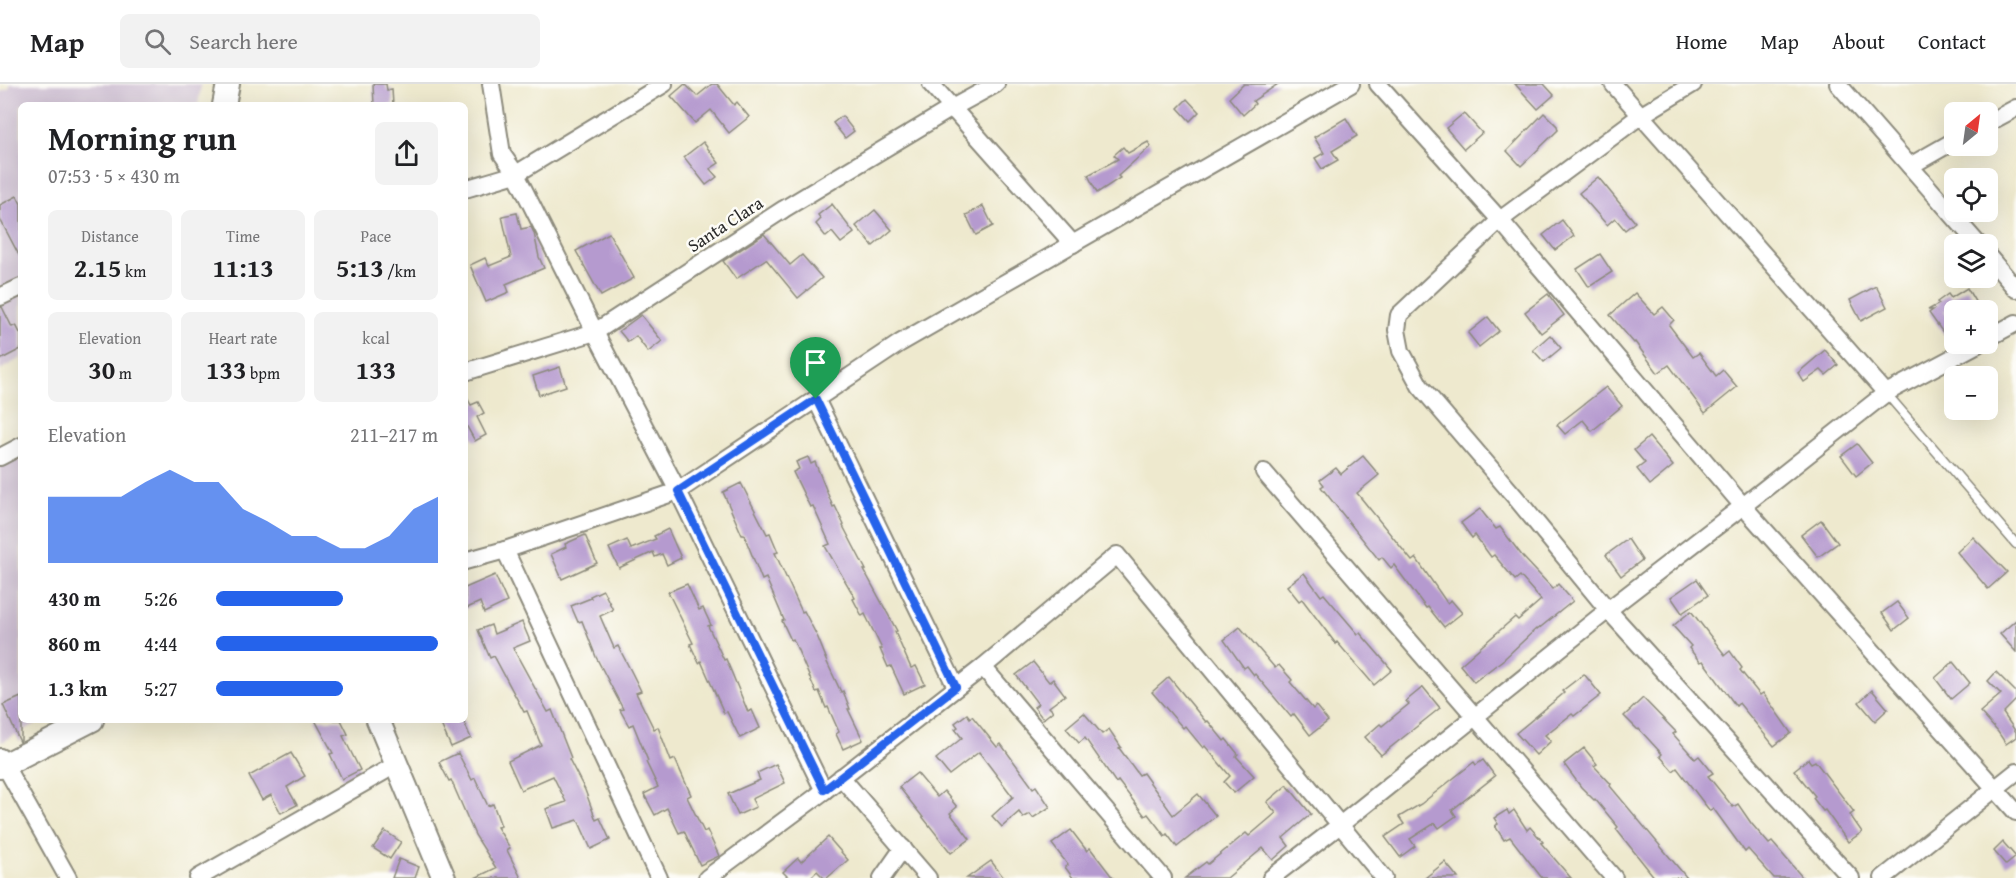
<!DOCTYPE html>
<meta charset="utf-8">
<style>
:root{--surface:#fff;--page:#f2f2f2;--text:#202124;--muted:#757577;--line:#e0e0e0;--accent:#2563eb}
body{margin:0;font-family:"Gentium Book Plus",serif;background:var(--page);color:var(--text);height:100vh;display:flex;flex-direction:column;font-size:22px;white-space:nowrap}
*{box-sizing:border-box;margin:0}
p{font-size:20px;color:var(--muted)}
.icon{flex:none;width:33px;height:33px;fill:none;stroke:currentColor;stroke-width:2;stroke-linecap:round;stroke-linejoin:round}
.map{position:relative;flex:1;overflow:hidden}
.side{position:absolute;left:18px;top:18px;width:450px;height:621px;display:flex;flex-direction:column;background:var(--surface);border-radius:9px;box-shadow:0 6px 24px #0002}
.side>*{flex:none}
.needle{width:39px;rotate:29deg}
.tools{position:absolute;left:1944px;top:18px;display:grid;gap:12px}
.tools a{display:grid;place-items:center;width:54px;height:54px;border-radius:9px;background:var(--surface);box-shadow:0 6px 24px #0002;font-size:30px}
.pin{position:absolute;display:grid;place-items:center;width:51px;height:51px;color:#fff;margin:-62px -26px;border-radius:50% 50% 50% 0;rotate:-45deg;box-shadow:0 0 6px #0007}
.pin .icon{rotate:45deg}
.round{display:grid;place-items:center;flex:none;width:63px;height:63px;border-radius:9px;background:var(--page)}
.summary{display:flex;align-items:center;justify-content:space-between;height:102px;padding:0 30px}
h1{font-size:33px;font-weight:700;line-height:45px}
.figures{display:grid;grid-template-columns:repeat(3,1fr);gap:9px;height:102px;padding:6px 30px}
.figures div{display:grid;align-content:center;border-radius:9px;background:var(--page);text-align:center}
.figures b{font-size:26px;font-weight:700}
.figures small{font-size:16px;font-weight:400}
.figures p{font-size:16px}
.chart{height:168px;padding:12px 30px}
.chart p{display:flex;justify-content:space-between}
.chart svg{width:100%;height:108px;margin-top:6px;fill:var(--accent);opacity:.7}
ul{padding:0 30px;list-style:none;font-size:20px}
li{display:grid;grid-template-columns:96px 72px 1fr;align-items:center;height:45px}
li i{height:15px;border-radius:8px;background:var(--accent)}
header{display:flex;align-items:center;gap:36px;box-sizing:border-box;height:84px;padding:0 30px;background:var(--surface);border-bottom:2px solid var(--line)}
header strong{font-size:28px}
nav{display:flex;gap:33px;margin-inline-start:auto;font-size:21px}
.search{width:420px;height:54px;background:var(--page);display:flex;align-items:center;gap:15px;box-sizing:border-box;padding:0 21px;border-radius:9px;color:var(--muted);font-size:22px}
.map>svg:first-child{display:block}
</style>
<header>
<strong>Map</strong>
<div class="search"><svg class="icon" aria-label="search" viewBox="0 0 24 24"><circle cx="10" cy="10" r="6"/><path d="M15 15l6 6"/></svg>Search here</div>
<nav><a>Home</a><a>Map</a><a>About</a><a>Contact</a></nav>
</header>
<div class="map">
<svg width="2016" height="794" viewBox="0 0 2016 794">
<rect width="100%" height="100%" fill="#fdfcf7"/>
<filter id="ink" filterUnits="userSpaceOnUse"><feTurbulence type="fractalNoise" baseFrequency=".0167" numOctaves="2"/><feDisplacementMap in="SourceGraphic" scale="12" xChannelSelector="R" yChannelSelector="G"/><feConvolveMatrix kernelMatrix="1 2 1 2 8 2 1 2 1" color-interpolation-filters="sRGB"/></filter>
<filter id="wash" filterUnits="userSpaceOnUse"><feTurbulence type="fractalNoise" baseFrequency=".008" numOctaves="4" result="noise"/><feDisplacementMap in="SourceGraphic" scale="24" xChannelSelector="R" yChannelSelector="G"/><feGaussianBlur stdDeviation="1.35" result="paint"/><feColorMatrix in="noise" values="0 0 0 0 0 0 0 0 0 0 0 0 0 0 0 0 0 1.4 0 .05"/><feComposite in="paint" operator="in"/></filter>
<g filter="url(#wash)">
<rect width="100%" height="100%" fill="#eee9ce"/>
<g fill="#cdbed2">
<polygon points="9,0 201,0 198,21 21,21 21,274 0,286 0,8 10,4"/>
<polygon points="21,361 21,636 43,636 2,658 0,654 0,371"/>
</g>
<g id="blocks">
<g fill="#b59acf">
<polygon points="373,0 386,0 387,6 392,5 393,21 374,21"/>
<polygon points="685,0 697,12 712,0 717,0 734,21 737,18 749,33 729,49 711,26 695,39 671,12"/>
<polygon points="1244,0 1278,0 1253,17 1255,20 1243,31 1229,14"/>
<polygon points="1515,0 1544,0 1554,11 1538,25"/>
<polygon points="1187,15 1199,28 1190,37 1178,24"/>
<polygon points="1464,29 1482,49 1464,65 1446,44"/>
<polygon points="1544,29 1557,42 1558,46 1521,82 1507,67"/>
<polygon points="842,32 854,47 845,54 833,39"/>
<polygon points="1346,34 1357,52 1332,67 1338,76 1322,85 1315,74 1324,69 1314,53"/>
<polygon points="703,58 719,79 710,85 717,93 706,101 684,73"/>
<polygon points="1148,58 1151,62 1118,92 1120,94 1097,109 1088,91 1118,75 1114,71 1123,63 1128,69"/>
<polygon points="1598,93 1635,138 1625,146 1615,134 1607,141 1579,109"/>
<polygon points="17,112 21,120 21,175 0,135 0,121"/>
<polygon points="832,120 854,149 841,159 832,148 826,153 816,140 821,135 818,131"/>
<polygon points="983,122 993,142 976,151 966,131"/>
<polygon points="875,126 892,146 873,162 856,142"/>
<polygon points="517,129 521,145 531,143 534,149 539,173 544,184 506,200 509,208 486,218 470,181 485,174 489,182 511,173 502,132"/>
<polygon points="1562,136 1574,152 1555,166 1543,151"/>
<polygon points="609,149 634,194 601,212 576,167"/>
<polygon points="764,150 790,181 802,171 822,194 798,214 766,175 736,195 723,177"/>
<polygon points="1600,170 1612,188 1589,203 1577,185"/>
<polygon points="1876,202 1887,223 1861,237 1850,216"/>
<polygon points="1967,204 1980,226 1944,226 1954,242 1944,250 1929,229 1933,226 1928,226 1939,220 1937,218 1948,210 1951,214"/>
<polygon points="1635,209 1654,230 1663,223 1674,236 1669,241 1693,273 1699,269 1716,292 1723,286 1737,303 1705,329 1669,281 1658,289 1635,258 1634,259 1610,231"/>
<polygon points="1548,210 1564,231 1541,249 1525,228"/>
<polygon points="0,223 2,223 12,243 16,241 21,251 21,265 0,276"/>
<polygon points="641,231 662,257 648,268 636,252 628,258 619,247"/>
<polygon points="1488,233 1499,247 1479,263 1468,249"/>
<polygon points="1550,251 1561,264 1544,278 1533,266"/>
<polygon points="1825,266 1838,281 1826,291 1821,286 1804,298 1798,289"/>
<polygon points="560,283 566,302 539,311 533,292"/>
<polygon points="1606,303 1622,322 1592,347 1583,336 1565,350 1557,341"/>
<polygon points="465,310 471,321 478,318 484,329 477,333 486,351 475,357 465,339"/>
<polygon points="1649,353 1673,382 1650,401 1637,385 1645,379 1634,366"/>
<polygon points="1857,360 1872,379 1856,392 1841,372"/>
<polygon points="1363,372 1379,391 1357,409 1412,477 1416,474 1447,519 1451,516 1462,529 1444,543 1428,523 1426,524 1394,481 1391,484 1382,473 1379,476 1321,403 1324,401 1320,396 1336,384 1341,390"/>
<polygon points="808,373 811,380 815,378 833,423 835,422 844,441 843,442 866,486 864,486 897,547 895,548 911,584 916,582 925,600 904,610 891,582 888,583 880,565 882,565 865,530 862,532 853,515 855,514 825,462 830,460 813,422 810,423 793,388 799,385 796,378"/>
<polygon points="741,399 767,450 770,449 778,468 775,469 802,528 804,527 818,554 826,574 825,574 841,608 843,607 850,625 848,625 863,656 843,665 836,650 839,648 828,623 826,624 819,607 816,608 793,555 791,556 782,537 784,536 766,494 762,496 744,451 742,451 723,408"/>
<polygon points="1480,425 1496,445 1500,443 1523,473 1553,505 1558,500 1573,517 1537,546 1536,545 1504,575 1474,598 1460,581 1515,533 1518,536 1541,516 1520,492 1515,496 1494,471 1491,473 1475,451 1472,454 1461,439"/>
<polygon points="1821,436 1838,459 1818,473 1801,451"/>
<polygon points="668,445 681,474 667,481 662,470 655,473 653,468 619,484 609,464 627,456 631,465 656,455 654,452"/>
<polygon points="585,451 597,479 562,495 551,470 566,463 565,460"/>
<polygon points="1973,453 2007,488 1988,505 1957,468"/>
<polygon points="1628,455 1642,476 1621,492 1606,471"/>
<polygon points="1304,489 1321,512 1324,510 1358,550 1360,549 1392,586 1374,601 1337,558 1336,560 1302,515 1299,517 1287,502"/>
<polygon points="495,491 507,518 484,529 480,518 465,525 465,504"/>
<polygon points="1697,495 1708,511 1682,529 1671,513"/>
<polygon points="687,500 699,526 703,524 711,541 708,542 724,576 726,575 748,628 752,626 760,644 740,654 727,628 724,629 701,577 699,579 690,560 693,559 668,508"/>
<polygon points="603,506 613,526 600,532 614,564 618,562 632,589 641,607 636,609 654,645 658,643 671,677 675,675 691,711 687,713 704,748 707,746 719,772 700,781 684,747 679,749 667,724 655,731 644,710 658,703 646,678 648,677 633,640 629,642 620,626 623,625 596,573 582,537 578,538 571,522 591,514 590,512"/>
<polygon points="1897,518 1909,534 1894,546 1882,529"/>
<polygon points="1691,527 1725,571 1730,567 1742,584 1740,586 1760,611 1763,609 1791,649 1774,662 1739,619 1736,622 1703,577 1700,578 1689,564 1691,562 1673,542"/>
<polygon points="2016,536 2016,568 2000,550"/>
<polygon points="522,538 530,557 513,564 548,628 552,626 571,674 569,675 585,706 596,736 600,734 610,756 591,765 578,736 553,744 546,725 566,718 553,692 521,706 508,677 541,661 527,627 524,628 494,572 490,574 478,546 491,541 494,550"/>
<polygon points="1240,543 1275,584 1279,581 1292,596 1290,598 1313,625 1316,622 1328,637 1310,651 1294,630 1291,633 1255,590 1254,591 1247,582 1244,584 1224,556"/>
<polygon points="1033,578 1049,598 1053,595 1065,611 1049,623 1053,627 1043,635 1034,623 1038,620 1016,591"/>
<polygon points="1953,578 1970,599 1951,615 1935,594"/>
<polygon points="1996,588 2016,608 2016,616 2003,629 2016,648 2016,653 2006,660 1998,648 1980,628 2001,610 1988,597"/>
<polygon points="1584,590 1601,611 1574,632 1572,630 1545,651 1551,657 1536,671 1516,649 1564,609 1562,607"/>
<polygon points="1169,593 1206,638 1208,637 1224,657 1226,655 1238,670 1236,672 1254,692 1234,709 1224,698 1230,692 1205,662 1203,664 1185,642 1183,644 1152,608"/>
<polygon points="1423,603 1440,624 1381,671 1365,653 1380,640 1382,642 1409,620 1406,617"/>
<polygon points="1872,606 1888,625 1875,637 1859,618"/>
<polygon points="21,613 21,657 20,658 3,621"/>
<polygon points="1643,614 1676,648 1673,650 1695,675 1699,672 1713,689 1708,692 1733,723 1738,720 1751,739 1769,760 1772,758 1803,794 1774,794 1748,765 1745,768 1713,724 1710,727 1677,684 1673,687 1660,672 1662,670 1639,645 1638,646 1624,632"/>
<polygon points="1084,629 1102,650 1109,645 1121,663 1119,664 1139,691 1143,689 1173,731 1198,710 1216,732 1177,763 1167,750 1165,752 1148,730 1145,732 1118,697 1116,699 1085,654 1079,659 1066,644"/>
<polygon points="967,630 970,634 972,632 997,663 1001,660 1033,704 1036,702 1050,723 1033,734 1030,730 1023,734 1019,728 1002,743 992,732 1013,713 979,668 949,691 936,675 962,654 955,645 958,643 955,639"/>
<polygon points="315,636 341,636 348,650 343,652 360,686 342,695 330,670 333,669"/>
<polygon points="439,636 463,636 471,654 451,663"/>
<polygon points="1584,664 1597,680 1594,682 1611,700 1610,702 1687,794 1655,794 1616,745 1618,743 1595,715 1594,716 1581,703 1564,680"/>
<polygon points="291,669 305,692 287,703 297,721 281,729 271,711 262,716 249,692"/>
<polygon points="458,669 472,696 475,694 488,722 493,720 501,742 497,743 510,764 507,766 521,794 475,794 496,784 475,751 451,696 449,697 439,678"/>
<polygon points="1808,675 1811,679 1815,677 1854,728 1850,731 1862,748 1848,758 1825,726 1823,727 1813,714 1815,712 1794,686"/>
<polygon points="1483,676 1495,692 1452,726 1456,732 1439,744 1435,739 1410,755 1415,762 1400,773 1385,753 1404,740 1399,733 1421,720 1474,678 1476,681"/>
<polygon points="776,680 785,699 752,715 756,723 738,731 728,710 760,696 757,689"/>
<polygon points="917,689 937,713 944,707 957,723 950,729 970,755 951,769 899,703"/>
<polygon points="1287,701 1311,730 1283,754 1289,762 1273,776 1263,764 1227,794 1185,794 1206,778 1208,780 1246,749 1249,752 1276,729 1267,718"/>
<polygon points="1507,726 1509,730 1514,726 1527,746 1530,743 1543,758 1541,759 1571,794 1542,794 1510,753 1504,756 1495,742 1498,740 1494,734"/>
<polygon points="1071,746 1087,767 1090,764 1113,794 1073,794 1065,783 1068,781 1052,760"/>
<polygon points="385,747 401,758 390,775 373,764"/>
<polygon points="828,753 848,776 827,794 824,794 817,787 810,794 789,794 783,788 798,774 801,778"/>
<polygon points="2003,758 2016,773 2006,781 1994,767"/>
<polygon points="399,775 419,783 415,794 392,794"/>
<polygon points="991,777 1004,794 967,794"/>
<polygon points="1445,778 1458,794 1425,794"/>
</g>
</g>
</g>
<g filter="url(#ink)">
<use href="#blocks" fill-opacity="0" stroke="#8c8a7c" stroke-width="1.5"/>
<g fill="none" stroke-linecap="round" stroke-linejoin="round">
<g stroke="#8c8a7c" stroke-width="11">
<polyline id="lane" points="1886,309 2016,460"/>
</g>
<g stroke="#8c8a7c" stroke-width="20">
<g id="street">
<polyline points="491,0 502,70 516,90 595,248 678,407 824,707"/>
<polyline points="931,0 1073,160"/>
<polyline points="1378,0 1500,136 1743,422 2016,728"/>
<polyline points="1613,0 1886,309"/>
<polyline points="1693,0 1640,32 1500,136 1399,231 1397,246 1401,267 1420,302 1516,414 1608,526 1851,794"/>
<polyline points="1838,0 1978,160"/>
<polyline points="1988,39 2016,24"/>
<polyline points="1910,82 1954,57"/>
<polyline points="465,105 516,90 664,0"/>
<polyline points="1988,172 2016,205"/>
<polyline points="0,213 21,203"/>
<polyline points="1988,254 2016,239"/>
<polyline points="465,288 595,248 784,125 952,24 996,0"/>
<polyline points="816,315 956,603"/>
<polyline points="0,373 21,362"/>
<polyline points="1264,388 1614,794"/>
<polyline points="505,466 659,794"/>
<polyline points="465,477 505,466 678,407 900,259 1351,0"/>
<polyline points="983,583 1163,794"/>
<polyline points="0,673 68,794"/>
<polyline points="841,693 928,794"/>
<polyline points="198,794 397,680"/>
<polyline points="707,794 824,707 983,583 1117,471 1384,794"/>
<polyline points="882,794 903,764"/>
<polyline points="1271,794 1340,741 1608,526 1743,422 1886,309 1978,260"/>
<polyline points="1883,794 2016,688"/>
</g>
</g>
<g stroke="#8c8a7c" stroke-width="26">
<g id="secondary">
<polyline points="224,21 228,0"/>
<polyline points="378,636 444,794"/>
<polyline points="0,683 92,636"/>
</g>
</g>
<use href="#lane" stroke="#fff" stroke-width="8"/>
<use href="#street" stroke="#fff" stroke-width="16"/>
<use href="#secondary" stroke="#fff" stroke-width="22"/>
</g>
</g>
<g fill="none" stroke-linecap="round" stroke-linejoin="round" filter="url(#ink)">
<g stroke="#fff" stroke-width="12">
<polygon id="route" points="816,315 956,603 824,706 678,407"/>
</g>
<use href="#route" stroke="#2563eb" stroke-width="8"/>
</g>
<g text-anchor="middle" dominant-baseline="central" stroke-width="5" stroke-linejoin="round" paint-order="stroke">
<g font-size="18" fill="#2b2b2b" stroke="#fdfcf7">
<text transform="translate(725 140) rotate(-33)">Santa Clara</text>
</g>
</g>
</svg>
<div class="tools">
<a><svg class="needle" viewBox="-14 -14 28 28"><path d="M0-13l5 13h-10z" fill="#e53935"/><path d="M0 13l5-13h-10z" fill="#757577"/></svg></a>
<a><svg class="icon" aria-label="locate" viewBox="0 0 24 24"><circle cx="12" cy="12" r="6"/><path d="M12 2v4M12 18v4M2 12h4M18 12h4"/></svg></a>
<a><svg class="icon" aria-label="layers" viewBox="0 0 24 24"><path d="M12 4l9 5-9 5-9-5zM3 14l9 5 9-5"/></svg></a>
<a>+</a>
<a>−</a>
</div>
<div class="pin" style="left:816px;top:315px;background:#1e9e55"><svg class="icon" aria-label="arrive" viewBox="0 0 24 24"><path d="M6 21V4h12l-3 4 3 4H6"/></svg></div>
<section class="side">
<div class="summary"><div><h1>Morning run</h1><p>07:53 · 5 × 430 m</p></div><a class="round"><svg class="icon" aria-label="share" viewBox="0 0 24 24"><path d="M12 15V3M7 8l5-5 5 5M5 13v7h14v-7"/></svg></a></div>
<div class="figures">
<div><p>Distance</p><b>2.15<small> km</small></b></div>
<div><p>Time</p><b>11:13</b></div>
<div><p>Pace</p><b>5:13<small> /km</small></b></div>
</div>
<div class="figures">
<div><p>Elevation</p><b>30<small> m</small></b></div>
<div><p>Heart rate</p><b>133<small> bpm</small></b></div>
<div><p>kcal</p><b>133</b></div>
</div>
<div class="chart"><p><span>Elevation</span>211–217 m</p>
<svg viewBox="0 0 160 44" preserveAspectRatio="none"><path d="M0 44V17L10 17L20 17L30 17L40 11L50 6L60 11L70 11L80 22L90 27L100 33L110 33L120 38L130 38L140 33L150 22L160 17V44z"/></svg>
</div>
<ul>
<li><b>430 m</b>5:26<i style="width:57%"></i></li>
<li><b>860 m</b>4:44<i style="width:100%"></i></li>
<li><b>1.3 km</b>5:27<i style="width:57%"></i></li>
</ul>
</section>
</div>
